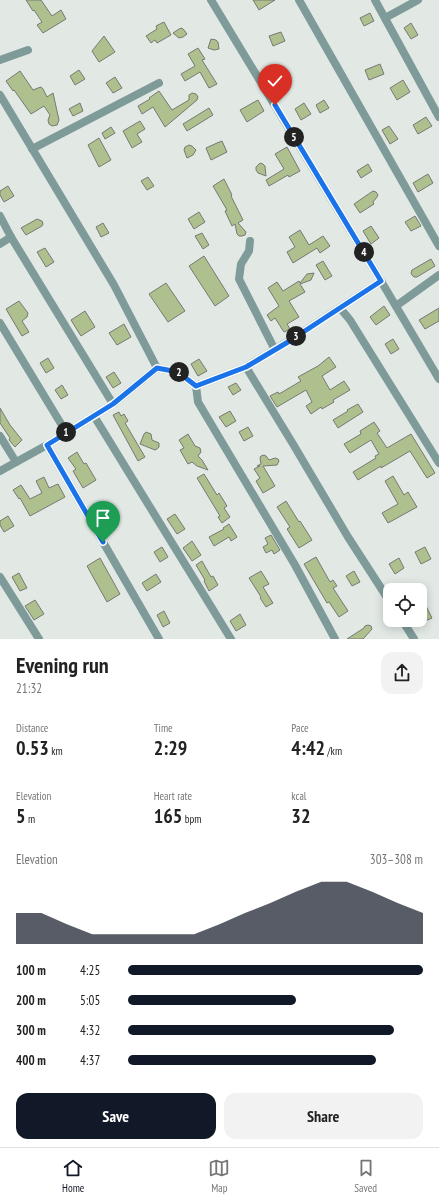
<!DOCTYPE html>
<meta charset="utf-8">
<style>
:root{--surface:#fff;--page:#f2f2f2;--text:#222;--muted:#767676;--line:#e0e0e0;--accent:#111827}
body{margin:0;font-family:"PT Sans Narrow",sans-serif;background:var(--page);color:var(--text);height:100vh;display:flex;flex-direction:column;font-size:15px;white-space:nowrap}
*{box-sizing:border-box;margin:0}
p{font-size:13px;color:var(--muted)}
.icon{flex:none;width:22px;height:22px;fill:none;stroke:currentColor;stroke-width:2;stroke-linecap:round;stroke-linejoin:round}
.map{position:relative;height:639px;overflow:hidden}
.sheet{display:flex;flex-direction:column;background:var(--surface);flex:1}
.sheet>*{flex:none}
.buttons{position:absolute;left:383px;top:583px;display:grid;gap:8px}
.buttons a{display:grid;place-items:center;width:44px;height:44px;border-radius:8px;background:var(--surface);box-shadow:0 2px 10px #0003;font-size:20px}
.pin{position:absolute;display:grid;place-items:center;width:34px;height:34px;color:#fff;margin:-41px -17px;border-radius:50% 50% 50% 0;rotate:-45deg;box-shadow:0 0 4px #0007}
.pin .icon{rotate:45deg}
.km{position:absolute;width:20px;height:20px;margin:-10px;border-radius:50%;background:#222;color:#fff;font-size:11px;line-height:20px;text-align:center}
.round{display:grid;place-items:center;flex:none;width:42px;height:42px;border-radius:12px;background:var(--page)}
.headline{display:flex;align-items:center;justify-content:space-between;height:68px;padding:0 16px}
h1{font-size:22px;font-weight:700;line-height:30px}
.figures{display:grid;grid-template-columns:repeat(3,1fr);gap:6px;height:68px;padding:4px 16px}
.figures div{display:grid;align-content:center}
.figures b{font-size:20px;font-weight:700}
.figures small{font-size:11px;font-weight:400}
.figures p{font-size:11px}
.chart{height:112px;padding:8px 16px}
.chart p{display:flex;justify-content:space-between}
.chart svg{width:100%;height:72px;margin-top:4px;fill:var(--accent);opacity:.7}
.primary-button{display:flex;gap:8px;margin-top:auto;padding:8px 16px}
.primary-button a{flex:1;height:46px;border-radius:12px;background:var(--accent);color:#fff;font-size:16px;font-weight:700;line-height:46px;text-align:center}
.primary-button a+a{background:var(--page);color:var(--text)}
ul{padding:0 16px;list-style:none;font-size:13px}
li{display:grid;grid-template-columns:64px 48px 1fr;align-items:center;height:30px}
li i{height:10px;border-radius:5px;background:var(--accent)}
.tabs{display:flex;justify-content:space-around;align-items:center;height:56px;border-top:1px solid var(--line);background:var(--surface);font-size:11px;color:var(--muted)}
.tabs a{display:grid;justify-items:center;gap:2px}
.tabs .on{color:var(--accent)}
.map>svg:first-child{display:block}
</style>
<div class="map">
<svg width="439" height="639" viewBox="0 0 439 639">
<rect width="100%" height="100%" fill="#e2e9e5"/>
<g fill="#aec08e" stroke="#777973">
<polygon points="26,0 41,0 52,16 61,10 66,19 43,33 37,25 42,22 34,10 33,11"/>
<polygon points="253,0 275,0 259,10"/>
<polygon points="370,13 374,21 364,26 360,18"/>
<polygon points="164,22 171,35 157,43 155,40 151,43 146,36 157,29 156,26"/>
<polygon points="411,23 418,35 411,39 404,28"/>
<polygon points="182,28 184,30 187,34 183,37 179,38 173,33 179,29"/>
<polygon points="281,32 285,41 273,46 269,36"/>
<polygon points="104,36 115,52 99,62 92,51"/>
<polygon points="211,39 216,40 218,42 219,49 214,50 208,48"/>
<polygon points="198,48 205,59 202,60 217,84 209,88 200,72 185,81 181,74 195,66 188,54"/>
<polygon points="380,64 384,74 369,80 365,70"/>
<polygon points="79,70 85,79 75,85 70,76"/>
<polygon points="20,71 33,90 38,88 41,87 43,89 47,97 53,93 59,120 57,125 52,126 49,124 48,120 50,115 44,106 31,114 14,90 13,91 6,81"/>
<polygon points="115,77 122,88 113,93 106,83"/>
<polygon points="403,80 410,92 397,100 390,88"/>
<polygon points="159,91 172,110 189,100 189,95 192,93 196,94 198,97 197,100 165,127 153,107 142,114 138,106 150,99 149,98"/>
<polygon points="258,100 264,111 247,122 240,110"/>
<polygon points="324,100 329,108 320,113 316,105"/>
<polygon points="80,103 83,111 73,116 69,109"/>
<polygon points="304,103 311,114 301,120 295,109"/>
<polygon points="209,108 213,115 187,131 183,124"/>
<polygon points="426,117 432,126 418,134 413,125"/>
<polygon points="140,121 145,129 137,134 142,142 132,148 123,131"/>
<polygon points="389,126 398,139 390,144 382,130"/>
<polygon points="111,127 115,133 105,139 102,133"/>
<polygon points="99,138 111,160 99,167 88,145"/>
<polygon points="222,141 227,152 211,160 206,148 217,143"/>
<polygon points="189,145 192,146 196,150 193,155 187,158 184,150 185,147"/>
<polygon points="287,147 300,171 289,177 288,175 269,186 266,180 284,169 275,154"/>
<polygon points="260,163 263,164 265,166 266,176 258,173 256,170 256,167"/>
<polygon points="368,164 372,171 361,178 357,171"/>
<polygon points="428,174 433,183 418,192 413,183"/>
<polygon points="148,177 154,186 147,190 141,181"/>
<polygon points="224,179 232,195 231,196 243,220 238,223 246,232 245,235 242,236 239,236 237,234 235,224 232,226 225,211 227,210 213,186"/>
<polygon points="8,186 14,196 4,202 0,195 0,191"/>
<polygon points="373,191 376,192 378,195 377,197 373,202 374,204 360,213 354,204"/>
<polygon points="199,212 205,222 194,229 188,219"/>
<polygon points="415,216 421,226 411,231 405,222"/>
<polygon points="37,219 42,221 43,224 42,226 26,235 21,228"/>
<polygon points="103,223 109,233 101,237 96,227"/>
<polygon points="371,226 379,238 371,244 363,231"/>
<polygon points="300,230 309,245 323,236 330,246 320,253 317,248 293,263 287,252 295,247 289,237"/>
<polygon points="202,233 209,245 203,249 195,236"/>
<polygon points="45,248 54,262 46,267 37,252"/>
<polygon points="204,256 229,296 215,306 189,266"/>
<polygon points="431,259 435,266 417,277 414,277 412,275 411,273 412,270"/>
<polygon points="323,261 332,276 325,280 316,265"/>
<polygon points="314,273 311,280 300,284 305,292 289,301 299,317 287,324 290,329 284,332 275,318 271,321 267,315 279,306 268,288 277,282 283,291 299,281 300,283 307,274"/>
<polygon points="166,283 185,311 168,322 149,294"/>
<polygon points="19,301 28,313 27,317 22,321 29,332 22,336 6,309"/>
<polygon points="384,306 390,315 376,325 370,317"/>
<polygon points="439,308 439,321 425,329 419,320"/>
<polygon points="85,311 95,327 81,336 71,320"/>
<polygon points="124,324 131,337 117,345 109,333"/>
<polygon points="393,339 399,349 391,354 385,344"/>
<polygon points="329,357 336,367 322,376 330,390 344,381 350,390 333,400 334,402 322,409 321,407 311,414 306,406 312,402 306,390 277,407 270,396 278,392 279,394 301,381 298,377 318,366"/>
<polygon points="48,358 54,368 46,373 40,363"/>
<polygon points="199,359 207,371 198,376 191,364"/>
<polygon points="114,372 121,383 113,388 106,377"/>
<polygon points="236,383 241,390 233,395 228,387"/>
<polygon points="62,385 68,395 61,399 55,390"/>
<polygon points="358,404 363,412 338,428 333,420 348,411 347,410"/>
<polygon points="0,408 10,425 22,440 15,447 9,440 10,438 0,423"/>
<polygon points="230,411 236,421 226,427 219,417"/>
<polygon points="119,412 121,416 124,414 128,421 125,423 145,457 138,461 113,415"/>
<polygon points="374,422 380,431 377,433 387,448 411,434 435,473 427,478 410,451 381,468 381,466 358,480 353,472 376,458 375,456 379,454 371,440 350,453 344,444 361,434 360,431"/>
<polygon points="248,427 253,436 244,441 239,432"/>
<polygon points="146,432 151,434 152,440 159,443 159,447 157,449 155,450 140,444 144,434"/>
<polygon points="188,434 195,446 200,448 201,452 198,456 202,460 208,470 197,466 192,462 188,464 180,450 184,448 179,440"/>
<polygon points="77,452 84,464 86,463 96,480 83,488 73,471 76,469 68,458"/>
<polygon points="264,455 266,456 269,460 275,458 278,459 279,461 277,465 263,466 275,486 263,493 256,481 260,478 254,469 260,466 257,466 261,464 260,458 261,456"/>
<polygon points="204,474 217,495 219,493 227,506 224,508 230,517 222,523 218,517 220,516 197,478"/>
<polygon points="393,476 404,495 408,492 417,507 388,523 382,513 398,504 385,481"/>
<polygon points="44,477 49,488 58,484 65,497 30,516 20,498 19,499 13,490 21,485 30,499 42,493 36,481"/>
<polygon points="286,501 299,522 300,521 312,540 299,548 287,529 290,527 277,507"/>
<polygon points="106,509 112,519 103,524 97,514"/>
<polygon points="175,514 185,529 177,534 167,519"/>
<polygon points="8,516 14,526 4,532 0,525 0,521"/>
<polygon points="229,524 237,537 231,541 229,537 214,546 209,537 224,529 223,528"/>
<polygon points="271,535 280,550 274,554 272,550 266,553 263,547 268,544 265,538"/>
<polygon points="192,541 201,555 192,561 183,548"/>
<polygon points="162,547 168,557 160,562 154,552"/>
<polygon points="425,547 431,559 421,564 415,552"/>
<polygon points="316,557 330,582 333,580 337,586 333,588 348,611 339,617 329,602 327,603 304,564"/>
<polygon points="100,558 120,594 107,602 87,566"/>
<polygon points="399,558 404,568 395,574 389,564"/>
<polygon points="202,561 211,577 213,576 218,585 209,591 204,581 205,580 196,565"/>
<polygon points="261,571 269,584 263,587 273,603 266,607 260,598 261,597 249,578"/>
<polygon points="354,571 360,582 352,586 346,576"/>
<polygon points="19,573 27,588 20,591 12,577"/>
<polygon points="156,574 161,582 147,591 142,583"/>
<polygon points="35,600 44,614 34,620 25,606"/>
<polygon points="426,606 432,618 425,621 420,609"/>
<polygon points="164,611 170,623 163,627 157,615"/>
<polygon points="240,614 246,625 236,631 230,621"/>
<polygon points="368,625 371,626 372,629 363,639 347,639 364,628 365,626"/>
</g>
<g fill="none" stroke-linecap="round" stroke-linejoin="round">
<g stroke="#7f9b99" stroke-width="8">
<polyline points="299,0 439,246"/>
<polyline points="375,0 439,117"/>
<polyline points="385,18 418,0"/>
<polyline points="0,60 28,50"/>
<polyline points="0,95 114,285 157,368"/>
<polyline points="32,149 159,83"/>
<polyline points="0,216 11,237 113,404"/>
<polyline points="250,241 249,251 241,264 239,279 275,350"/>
<polyline points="0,244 11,237"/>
<polyline points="381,281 439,379"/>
<polyline points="396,306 439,275"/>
<polyline points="340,308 350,320 439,463"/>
<polyline points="0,323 66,432"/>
<polyline points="246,367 293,444 348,537 390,602"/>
<polyline points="157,368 178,372 196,386 198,402 295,565 335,639"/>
<polyline points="196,386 246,367 289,341 381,281 211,0"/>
<polyline points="94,416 231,639"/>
<polyline points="0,436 16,462"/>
<polyline points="47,445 159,639"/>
<polyline points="0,471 47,445 113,404 157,368"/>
<polyline points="0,577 39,639"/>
<polyline points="402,620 414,639"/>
</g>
</g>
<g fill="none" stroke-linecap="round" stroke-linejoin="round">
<g stroke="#fff" stroke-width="8">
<polyline id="route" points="103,542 47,445 113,404 157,368 178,372 196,386 246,367 288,342 381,281 275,105"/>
</g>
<use href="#route" stroke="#1a73e8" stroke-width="5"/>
</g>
</svg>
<div class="buttons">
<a><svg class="icon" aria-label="locate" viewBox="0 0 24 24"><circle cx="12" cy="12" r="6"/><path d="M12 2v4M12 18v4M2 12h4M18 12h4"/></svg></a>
</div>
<div class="pin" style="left:103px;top:542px;background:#1e9e55"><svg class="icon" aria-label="arrive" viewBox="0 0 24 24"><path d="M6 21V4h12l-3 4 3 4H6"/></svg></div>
<div class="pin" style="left:275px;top:105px;background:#d93025"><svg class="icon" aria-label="check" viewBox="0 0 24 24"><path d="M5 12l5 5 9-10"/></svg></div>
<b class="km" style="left:66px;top:432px">1</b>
<b class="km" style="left:179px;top:372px">2</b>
<b class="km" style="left:296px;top:336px">3</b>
<b class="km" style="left:364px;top:252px">4</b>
<b class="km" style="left:294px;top:137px">5</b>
</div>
<section class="sheet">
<div class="headline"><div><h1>Evening run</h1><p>21:32</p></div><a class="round"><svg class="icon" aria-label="share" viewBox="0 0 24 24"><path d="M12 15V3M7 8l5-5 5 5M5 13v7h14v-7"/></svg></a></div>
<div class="figures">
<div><p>Distance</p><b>0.53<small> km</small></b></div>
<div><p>Time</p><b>2:29</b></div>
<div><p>Pace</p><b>4:42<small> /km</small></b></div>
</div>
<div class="figures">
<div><p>Elevation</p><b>5<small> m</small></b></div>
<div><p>Heart rate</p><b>165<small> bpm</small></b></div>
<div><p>kcal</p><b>32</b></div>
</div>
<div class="chart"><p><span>Elevation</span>303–308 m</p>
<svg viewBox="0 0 160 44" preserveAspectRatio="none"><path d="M0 44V25L10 25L20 32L30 38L40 38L50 38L60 38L70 38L80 32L90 25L100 19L110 12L120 6L130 6L140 12L150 19L160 25V44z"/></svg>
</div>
<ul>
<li><b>100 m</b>4:25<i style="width:100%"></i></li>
<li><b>200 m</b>5:05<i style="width:57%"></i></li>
<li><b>300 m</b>4:32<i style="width:90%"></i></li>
<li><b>400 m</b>4:37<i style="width:84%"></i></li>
</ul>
<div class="primary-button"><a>Save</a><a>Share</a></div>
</section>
<nav class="tabs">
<a class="on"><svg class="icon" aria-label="home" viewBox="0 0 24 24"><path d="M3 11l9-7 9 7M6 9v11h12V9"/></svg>Home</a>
<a><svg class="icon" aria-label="map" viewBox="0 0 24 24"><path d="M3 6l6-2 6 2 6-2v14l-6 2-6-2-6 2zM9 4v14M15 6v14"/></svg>Map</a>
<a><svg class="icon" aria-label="saved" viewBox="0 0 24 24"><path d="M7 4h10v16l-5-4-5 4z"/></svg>Saved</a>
</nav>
